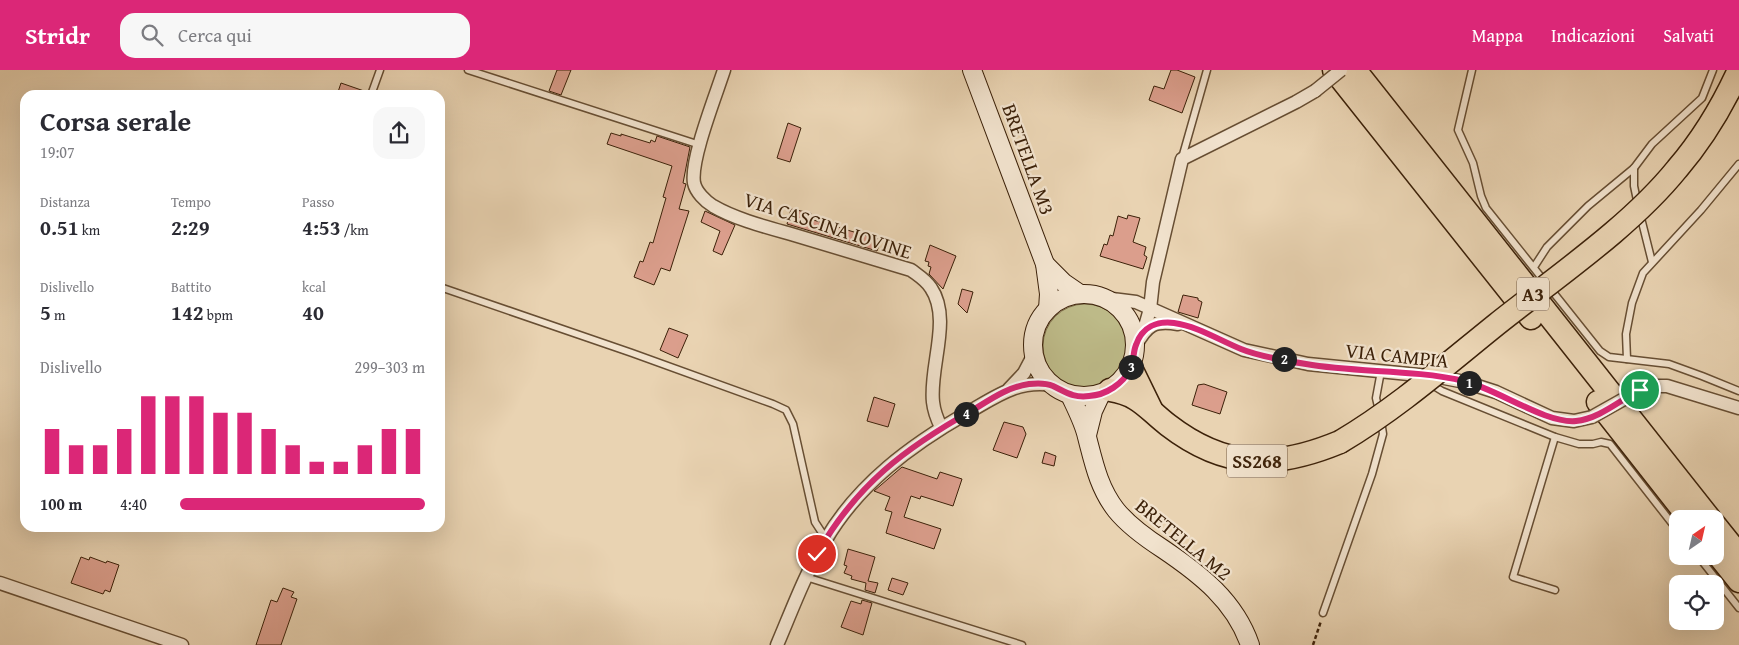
<!DOCTYPE html>
<html lang="it">
<meta charset="utf-8">
<style>
:root{--surface:#fff;--page:#f7f7f7;--text:#2b2b33;--muted:#7c7c81;--accent:#db2777}
body{margin:0;font-family:"Gentium Book Plus",serif;background:var(--page);color:var(--text);height:100vh;display:flex;flex-direction:column;font-size:19px;white-space:nowrap}
*{box-sizing:border-box;margin:0}
p{font-size:16px;color:var(--muted)}
.icon{flex:none;width:28px;height:28px;fill:none;stroke:currentColor;stroke-width:2;stroke-linecap:round;stroke-linejoin:round}
.map{position:relative;flex:1;overflow:hidden}
.details{position:absolute;left:20px;top:20px;width:425px;height:442px;display:flex;flex-direction:column;background:var(--surface);border-radius:15px;box-shadow:0 5px 20px #0002}
.details>*{flex:none}
.needle{width:32px;rotate:34deg}
.fabs{position:absolute;left:1669px;top:440px;display:grid;gap:10px}
.fabs a{display:grid;place-items:center;width:55px;height:55px;border-radius:10px;background:var(--surface);box-shadow:0 5px 20px #0002;font-size:25px}
.pin{position:absolute;display:grid;place-items:center;width:42px;height:42px;color:#fff;margin:-21px;border:2px solid #fff;border-radius:50%;box-shadow:0 1px 5px #0007}
.km{position:absolute;width:25px;height:25px;margin:-12px;border-radius:50%;background:#222;color:#fff;font-size:14px;line-height:25px;text-align:center}
.round{display:grid;place-items:center;flex:none;width:52px;height:52px;border-radius:15px;background:var(--page)}
.overview{display:flex;align-items:center;justify-content:space-between;height:85px;padding:0 20px}
h1{font-size:28px;font-weight:700;line-height:38px}
.figures{display:grid;grid-template-columns:repeat(3,1fr);gap:8px;height:85px;padding:5px 20px}
.figures div{display:grid;align-content:center}
.figures b{font-size:21px;font-weight:700}
.figures small{font-size:14px;font-weight:400}
.figures p{font-size:14px}
.chart{height:140px;padding:10px 20px}
.chart p{display:flex;justify-content:space-between}
.chart svg{width:100%;height:90px;margin-top:5px;stroke:var(--accent);stroke-width:6}
ul{padding:0 20px;list-style:none;font-size:16px}
li{display:grid;grid-template-columns:80px 60px 1fr;align-items:center;height:38px}
li i{height:12px;border-radius:6px;background:var(--accent)}
header{display:flex;align-items:center;gap:30px;box-sizing:border-box;height:70px;padding:0 25px;background:var(--accent);color:#fff}
header strong{font-size:24px}
nav{display:flex;gap:28px;margin-inline-start:auto;font-size:18px}
.search{width:350px;height:45px;background:var(--page);display:flex;align-items:center;gap:12px;box-sizing:border-box;padding:0 18px;border-radius:15px;color:var(--muted);font-size:19px}
.map>svg:first-child{display:block}
</style>
<header>
<strong>Stridr</strong>
<div class="search"><svg class="icon" aria-label="search" viewBox="0 0 24 24"><circle cx="10" cy="10" r="6"/><path d="M15 15l6 6"/></svg>Cerca qui</div>
<nav><a>Mappa</a><a>Indicazioni</a><a>Salvati</a></nav>
</header>
<div class="map">
<svg width="1739" height="575" viewBox="0 0 1739 575">
<rect width="100%" height="100%" fill="#e9d3b2"/>
<filter id="stains"><feTurbulence type="fractalNoise" baseFrequency=".004" numOctaves="4"/><feColorMatrix values="0 0 0 0 .2 0 0 0 0 .09 0 0 0 0 .02 0 0 0 .5 -.17"/></filter>
<radialGradient id="worn" r=".72"><stop offset=".6" stop-color="#630" stop-opacity="0"/><stop offset="1" stop-color="#630" stop-opacity=".3"/></radialGradient>
<circle fill="#bdba88" stroke="#7c6e48" cx="1085" cy="276" r="42"/>
<g fill="#db9e8c" stroke="#3c2109">
<polygon points="557,0 571,0 561,25 549,21"/>
<polygon points="1171,0 1177,0 1195,7 1182,43 1149,30 1154,16 1164,19"/>
<polygon points="341,13 367,22 366,25 337,25"/>
<polygon points="788,53 801,58 790,92 777,88"/>
<polygon points="611,63 621,66 621,64 650,73 651,70 655,72 657,66 690,77 683,113 686,114 679,139 689,141 670,201 661,198 654,215 634,207 640,191 643,192 650,172 653,173 666,128 663,127 672,96 607,74"/>
<polygon points="791,139 811,143 810,149 881,170 877,181 787,154"/>
<polygon points="705,141 735,155 722,185 713,181 720,161 701,152"/>
<polygon points="1128,145 1140,148 1133,172 1146,177 1144,185 1147,187 1143,199 1100,186 1104,174 1107,175 1110,165 1113,166 1118,146 1127,149"/>
<polygon points="930,175 956,186 943,219 929,204 931,197 928,196 929,192 925,191"/>
<polygon points="962,219 973,222 967,243 958,234"/>
<polygon points="1183,225 1198,228 1198,230 1202,232 1198,248 1178,242"/>
<polygon points="669,258 688,265 678,288 660,280"/>
<polygon points="1204,314 1227,322 1220,344 1192,335 1198,315"/>
<polygon points="874,327 895,334 888,357 867,351"/>
<polygon points="1004,352 1023,357 1026,364 1017,388 993,380"/>
<polygon points="1045,382 1056,386 1054,396 1042,393"/>
<polygon points="902,397 937,409 940,402 962,409 953,436 921,426 920,429 911,426 904,447 941,459 934,479 886,463 892,442 885,440 890,427 874,421"/>
<polygon points="848,479 875,487 868,511 878,513 875,523 865,520 866,513 851,509 852,506 844,503 847,496 844,495"/>
<polygon points="81,487 89,490 90,487 106,493 107,491 119,495 110,522 105,520 103,524 71,513"/>
<polygon points="892,508 908,513 903,525 888,520"/>
<polygon points="283,518 294,522 291,527 297,529 281,575 256,575 271,530 277,532"/>
<polygon points="862,530 872,533 863,565 841,557 851,531 861,534"/>
</g>
<g fill="none" stroke-linecap="round" stroke-linejoin="round">
<g stroke="#674e33" stroke-width="9">
<g id="lane">
<polyline points="468,0 700,75"/>
<polyline points="1472,0 1458,60 1473,93 1481,126 1486,138 1600,281 1609,287 1669,294 1702,306 1739,321"/>
<polyline points="371,25 380,0"/>
<polyline points="1182,88 1207,0"/>
<polyline points="1634,98 1634,116 1638,135"/>
<polyline points="1640,144 1652,192"/>
<polyline points="1534,197 1547,177 1588,136 1634,98 1652,74 1702,28 1713,0"/>
<polyline points="440,217 632,283 773,334 786,340 793,354 815,452 826,469"/>
<polyline points="1627,289 1626,264 1632,233 1643,203 1701,140 1739,94"/>
<polyline points="1429,313 1442,321 1555,367 1579,374 1593,374 1601,372 1610,374 1678,461"/>
<polyline points="1379,341 1376,328 1381,301"/>
<polyline points="1698,486 1739,538"/>
<polyline points="806,507 1022,575"/>
<polyline points="1555,520 1513,507 1555,367"/>
<polyline points="1323,543 1372,404 1383,364 1381,351"/>
</g>
</g>
<g stroke="#674e33" stroke-width="15">
<g id="street">
<path d="M724,0C716,25 690,90 694,113C696,122 705,131 713,136C735,149 766,157 791,164C831,176 871,188 911,200C919,206 926,210 931,218C952,249 929,297 933,332C934,341 937,349 941,357"/>
<polyline points="1104,228 1136,232 1244,280 1308,294 1439,307 1465,312 1496,322 1552,348 1574,351 1592,347"/>
<polyline points="1144,260 1150,239 1153,212 1182,89 1296,32 1315,21"/>
<path d="M1136,275C1147,255 1154,250 1178,254"/>
<polyline points="1009,319 1024,303 1034,284"/>
<polyline points="1640,320 1653,316 1667,316 1739,338"/>
<polyline points="0,513 182,575"/>
<path d="M777,575C792,540 805,504 825,471C858,414 911,375 967,343C997,326 1017,310 1052,315"/>
</g>
</g>
<g stroke="#3c2109" stroke-width="20">
<g id="secondary">
<polyline points="972,0 1045,194 1049,224 1048,239"/>
<polyline points="1045,194 1064,213 1080,224"/>
<circle cx="1084" cy="275" r="51"/>
<path d="M1070,325C1076,338 1084,353 1087,367C1094,394 1099,418 1116,440C1129,456 1146,468 1163,479C1200,504 1235,531 1250,575"/>
<polyline points="1087,365 1093,341 1101,324"/>
</g>
</g>
<g stroke="#3c2109" stroke-width="25">
<g id="highway">
<polyline points="1334,0 1531,248"/>
<polyline points="1355,0 1710,449"/>
<polyline points="1131,298 1151,339"/>
<path d="M1110,320C1140,325 1146,338 1168,355C1225,399 1275,399 1340,372"/>
<polyline points="1598,332 1690,449"/>
<polyline points="1715,455 1739,485"/>
<polyline points="1715,481 1739,511"/>
</g>
</g>
<polyline stroke="#3c2109" stroke-width="2.5" stroke-dasharray="4 2.5" stroke-linecap="butt" points="1313,575 1321,551"/>
<use href="#lane" stroke="#f1e2cd" stroke-width="6"/>
<use href="#street" stroke="#f1e2cd" stroke-width="12"/>
<use href="#secondary" stroke="#f1e2cd" stroke-width="18"/>
<use href="#highway" stroke="#e9d3b2" stroke-width="22"/>
<g stroke="#674e33" stroke-width="15" stroke-linecap="butt">
<g id="street-bridge">
<polyline points="1315,21 1341,0"/>
<polyline points="1592,347 1640,320"/>
</g>
</g>
<g stroke="#3c2109" stroke-width="25" stroke-linecap="butt">
<path id="highway-bridge" d="M1340,372C1396,339 1446,295 1497,254C1556,207 1630,157 1677,99C1702,70 1723,35 1739,0"/>
</g>
<use href="#street-bridge" stroke="#f1e2cd" stroke-width="12"/>
<use href="#highway-bridge" stroke="#e9d3b2" stroke-width="22"/>
</g>
<g fill="none" stroke-linecap="round" stroke-linejoin="round">
<g stroke="#fff" stroke-width="10">
<path id="route" d="M817,484C856,415 905,378 973,340C991,329 1008,317 1029,314C1037,313 1046,313 1053,316C1066,322 1073,328 1089,326C1106,325 1123,314 1131,298C1134,290 1133,282 1136,275C1142,257 1157,251 1174,253C1197,256 1219,270 1241,279C1258,286 1287,291 1306,294C1357,303 1412,299 1464,311C1497,319 1546,354 1576,351C1599,349 1620,330 1640,320"/>
</g>
<use href="#route" stroke="#db2777" stroke-width="6"/>
</g>
<g text-anchor="middle" dominant-baseline="central" stroke-width="4.5" stroke-linejoin="round" paint-order="stroke">
<g fill="#f1e2cd" stroke="#725b44" stroke-width="1">
<rect x="1517" y="207.5" width="32" height="33" rx="4"/>
<rect x="1227" y="374.5" width="60" height="33" rx="4"/>
</g>
<g font-size="19" font-weight="bold" fill="#3c2109">
<text x="1533" y="224">A3</text>
<text x="1257" y="391">SS268</text>
</g>
<g font-size="20" fill="#3c2109" stroke="#f1e2cd">
<text transform="translate(1029 89) rotate(70)">BRETELLA M3</text>
<text transform="translate(828 155) rotate(18)">VIA CASCINA IOVINE</text>
<text transform="translate(1397 285) rotate(6)">VIA CAMPIA</text>
<text transform="translate(1184 469) rotate(39)">BRETELLA M2</text>
</g>
</g>
<rect width="100%" height="100%" filter="url(#stains)"/>
<rect width="100%" height="100%" fill="url(#worn)"/>
</svg>
<div class="fabs">
<a><svg class="needle" viewBox="-14 -14 28 28"><path d="M0-13l5 13h-10z" fill="#e53935"/><path d="M0 13l5-13h-10z" fill="#7c7c81"/></svg></a>
<a><svg class="icon" aria-label="locate" viewBox="0 0 24 24"><circle cx="12" cy="12" r="6"/><path d="M12 2v4M12 18v4M2 12h4M18 12h4"/></svg></a>
</div>
<div class="pin" style="left:1640px;top:320px;background:#1e9e55"><svg class="icon" aria-label="arrive" viewBox="0 0 24 24"><path d="M6 21V4h12l-3 4 3 4H6"/></svg></div>
<div class="pin" style="left:817px;top:484px;background:#d93025"><svg class="icon" aria-label="check" viewBox="0 0 24 24"><path d="M5 12l5 5 9-10"/></svg></div>
<b class="km" style="left:1469px;top:313px">1</b>
<b class="km" style="left:1284px;top:289px">2</b>
<b class="km" style="left:1131px;top:297px">3</b>
<b class="km" style="left:966px;top:344px">4</b>
<section class="details">
<div class="overview"><div><h1>Corsa serale</h1><p>19:07</p></div><a class="round"><svg class="icon" aria-label="share" viewBox="0 0 24 24"><path d="M12 15V3M7 8l5-5 5 5M5 13v7h14v-7"/></svg></a></div>
<div class="figures">
<div><p>Distanza</p><b>0.51<small> km</small></b></div>
<div><p>Tempo</p><b>2:29</b></div>
<div><p>Passo</p><b>4:53<small> /km</small></b></div>
</div>
<div class="figures">
<div><p>Dislivello</p><b>5<small> m</small></b></div>
<div><p>Battito</p><b>142<small> bpm</small></b></div>
<div><p>kcal</p><b>40</b></div>
</div>
<div class="chart"><p><span>Dislivello</span>299–303 m</p>
<svg viewBox="0 0 160 44" preserveAspectRatio="none"><path d="M5 44V22M15 44V30M25 44V30M35 44V22M45 44V6M55 44V6M65 44V6M75 44V14M85 44V14M95 44V22M105 44V30M115 44V38M125 44V38M135 44V30M145 44V22M155 44V22"/></svg>
</div>
<ul>
<li><b>100 m</b>4:40<i style="width:100%"></i></li>
</ul>
</section>
</div>
